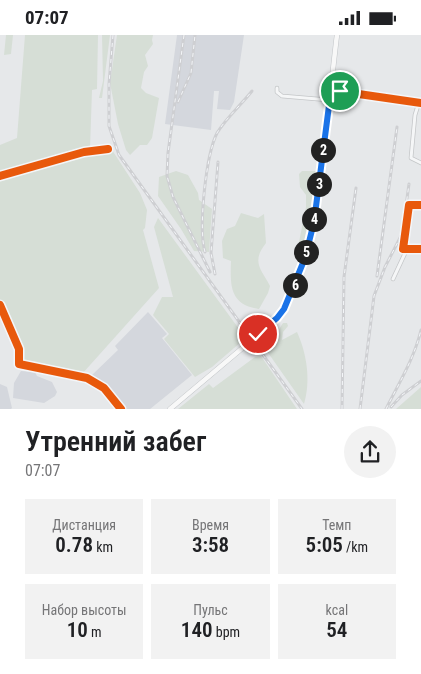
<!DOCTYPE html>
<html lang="ru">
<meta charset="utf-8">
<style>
:root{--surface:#fff;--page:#f2f2f2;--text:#202124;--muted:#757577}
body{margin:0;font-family:"Roboto Condensed",sans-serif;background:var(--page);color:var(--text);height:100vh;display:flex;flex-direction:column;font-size:19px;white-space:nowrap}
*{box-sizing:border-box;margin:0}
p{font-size:16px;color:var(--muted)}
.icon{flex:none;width:28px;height:28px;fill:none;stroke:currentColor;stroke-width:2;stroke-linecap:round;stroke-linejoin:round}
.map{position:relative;height:374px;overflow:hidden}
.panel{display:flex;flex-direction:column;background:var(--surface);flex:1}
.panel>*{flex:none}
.pin{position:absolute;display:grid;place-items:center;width:42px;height:42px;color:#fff;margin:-21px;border:2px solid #fff;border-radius:50%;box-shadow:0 1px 5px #0007}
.km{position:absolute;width:25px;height:25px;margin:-12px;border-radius:50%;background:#222;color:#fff;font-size:14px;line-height:25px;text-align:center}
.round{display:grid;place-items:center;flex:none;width:52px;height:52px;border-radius:26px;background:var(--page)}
.summary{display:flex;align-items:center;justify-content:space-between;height:85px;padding:0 25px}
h1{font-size:28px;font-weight:600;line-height:38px}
.stats{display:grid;grid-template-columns:repeat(3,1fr);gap:8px;height:85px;padding:5px 25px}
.stats div{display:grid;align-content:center;border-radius:0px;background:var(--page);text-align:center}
.stats b{font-size:21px;font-weight:600}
.stats small{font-size:14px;font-weight:400}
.stats p{font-size:14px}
.status{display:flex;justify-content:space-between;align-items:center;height:35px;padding:0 25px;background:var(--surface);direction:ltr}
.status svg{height:14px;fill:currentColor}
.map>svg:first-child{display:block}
</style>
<div class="status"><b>07:07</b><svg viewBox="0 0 49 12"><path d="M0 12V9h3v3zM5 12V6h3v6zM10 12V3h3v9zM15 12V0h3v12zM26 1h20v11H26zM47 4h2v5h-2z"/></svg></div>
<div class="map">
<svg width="421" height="374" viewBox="0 0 421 374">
<rect width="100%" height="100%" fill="#e6e8ea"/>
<g fill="#d4d7dd">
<polygon points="177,0 244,0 234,67 230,75 217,74 219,56 214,56 211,95 165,89"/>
<polygon points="148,277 167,299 162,303 192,340 150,374 124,374 109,351 104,350 92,340 118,315 115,311"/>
<polygon points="21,336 35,337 37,341 52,347 57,357 55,361 44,368 13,363 14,348"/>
<polygon points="0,349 7,352 12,373 11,374 0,374"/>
</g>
<g fill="#d6ded6">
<polygon points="6,0 13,0 11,19 4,20"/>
<polygon points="25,0 98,0 97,54 92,55 90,114 0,138 0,110 17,103"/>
<polygon points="102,0 110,0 102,63 99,63 103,46"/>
<polygon points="117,0 153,0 152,5 153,9 145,20 148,31 144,37 141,53 146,58 159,63 152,103 147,110 140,110 130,120 126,115 118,89 110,48"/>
<polygon points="112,115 140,158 147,175 145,193 143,195 159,253 82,339 20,327 21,313 0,265 0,142 88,117"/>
<polygon points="176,136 188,140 198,158 199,165 212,174 209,217 194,216 181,194 158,161 159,142"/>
<polygon points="302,136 317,136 302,218 300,219 298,212 306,172 306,160 300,152 299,139"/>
<path d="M241,178L258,183L264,179L266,208C251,227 261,234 270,251L268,258L259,274C230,270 230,251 231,226L223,223L222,206L227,194L235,191Z"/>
<polygon points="158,183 239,294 247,303 241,303 241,307 212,332 195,342 164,304 169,299 153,280 162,262 173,262 154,192"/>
<path d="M283,288H287L288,291L283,297L282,305L297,297C307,319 311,346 304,369L264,312L273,304Z"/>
<polygon points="261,321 297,374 178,374 209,349 213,353 255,322"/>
<polygon points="421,352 421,374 396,374"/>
</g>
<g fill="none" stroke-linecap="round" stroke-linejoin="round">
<g stroke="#c4c6c8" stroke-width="4.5">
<g id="minor">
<polyline points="277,53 277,57 282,61 329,65"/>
<polyline points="331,55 421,68"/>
<polyline points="419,67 415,80 411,123 421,128"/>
<polyline points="0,141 84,117 108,114"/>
<polyline points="421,170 409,170 403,214 421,214"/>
<polyline points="393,244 407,214"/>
<polyline points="0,270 19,314 19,329 87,343 104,353 121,374"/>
</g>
</g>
<g stroke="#c2c5c8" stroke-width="5.5">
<g id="major">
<path d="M258,299C267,292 277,285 283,276C290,265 293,253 298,240C324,166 327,78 337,0"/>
<polyline points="170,374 246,310"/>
</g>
</g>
<use href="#minor" stroke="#f5f6f7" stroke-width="3"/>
<use href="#major" stroke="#f8f8f8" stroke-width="4.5"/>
<g stroke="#cecfd2" stroke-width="3">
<g id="rail">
<polyline points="113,0 109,49 109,91 119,120 302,374"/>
<polyline points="184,0 168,118 167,141 173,162 210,237"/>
<polyline points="178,67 191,38 195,0"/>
<path d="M205,217C198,193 206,120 217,98C226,83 241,70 252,56"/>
<polyline points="215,239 211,218 218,127"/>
<polyline points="377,241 397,92"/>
<polyline points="391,372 402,360 421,346"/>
<polyline points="342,374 344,242 356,153"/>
<polyline points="360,374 374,261 385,232 402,199 409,149"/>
<path d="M386,374C399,348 414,324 421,295"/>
</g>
</g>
<use href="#rail" stroke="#f4f6f9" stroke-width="1" stroke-dasharray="4" stroke-linecap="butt"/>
<g stroke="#c2c5c8" stroke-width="5.5" stroke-linecap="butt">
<polyline id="major-bridge" points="246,310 258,299"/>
</g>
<use href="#major-bridge" stroke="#f8f8f8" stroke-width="4.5"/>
<g stroke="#f4f6f9" stroke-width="11">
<g id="cycleway">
<polyline points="331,55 421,68"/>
<polyline points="0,141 84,117 108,114"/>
<polyline points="421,170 409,170 403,214 421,214"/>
<polyline points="0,270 19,314 19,329 87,343 104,353 121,374"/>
</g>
</g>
<use href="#cycleway" stroke="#e8590c" stroke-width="8"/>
</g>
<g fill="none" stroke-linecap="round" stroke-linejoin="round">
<g stroke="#fff" stroke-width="10">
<polyline id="route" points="258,299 277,283 284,274 305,223 314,187 331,55 340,56"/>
</g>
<use href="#route" stroke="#1a73e8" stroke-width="6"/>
</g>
</svg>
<div class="pin" style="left:340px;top:56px;background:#1e9e55"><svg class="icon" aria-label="arrive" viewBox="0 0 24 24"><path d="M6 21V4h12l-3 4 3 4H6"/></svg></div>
<div class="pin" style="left:258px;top:299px;background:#d93025"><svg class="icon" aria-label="check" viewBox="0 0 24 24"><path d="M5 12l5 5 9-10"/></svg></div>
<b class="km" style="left:323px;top:115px">2</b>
<b class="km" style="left:319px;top:149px">3</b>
<b class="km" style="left:314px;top:184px">4</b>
<b class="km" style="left:306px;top:217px">5</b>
<b class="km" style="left:295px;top:250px">6</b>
</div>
<section class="panel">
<div class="summary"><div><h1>Утренний забег</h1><p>07:07</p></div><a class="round"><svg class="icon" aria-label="share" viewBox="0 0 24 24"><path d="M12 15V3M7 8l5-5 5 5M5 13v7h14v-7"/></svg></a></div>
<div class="stats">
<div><p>Дистанция</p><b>0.78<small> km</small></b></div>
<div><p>Время</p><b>3:58</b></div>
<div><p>Темп</p><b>5:05<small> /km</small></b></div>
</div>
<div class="stats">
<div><p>Набор высоты</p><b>10<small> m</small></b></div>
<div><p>Пульс</p><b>140<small> bpm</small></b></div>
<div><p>kcal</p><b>54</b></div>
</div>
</section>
